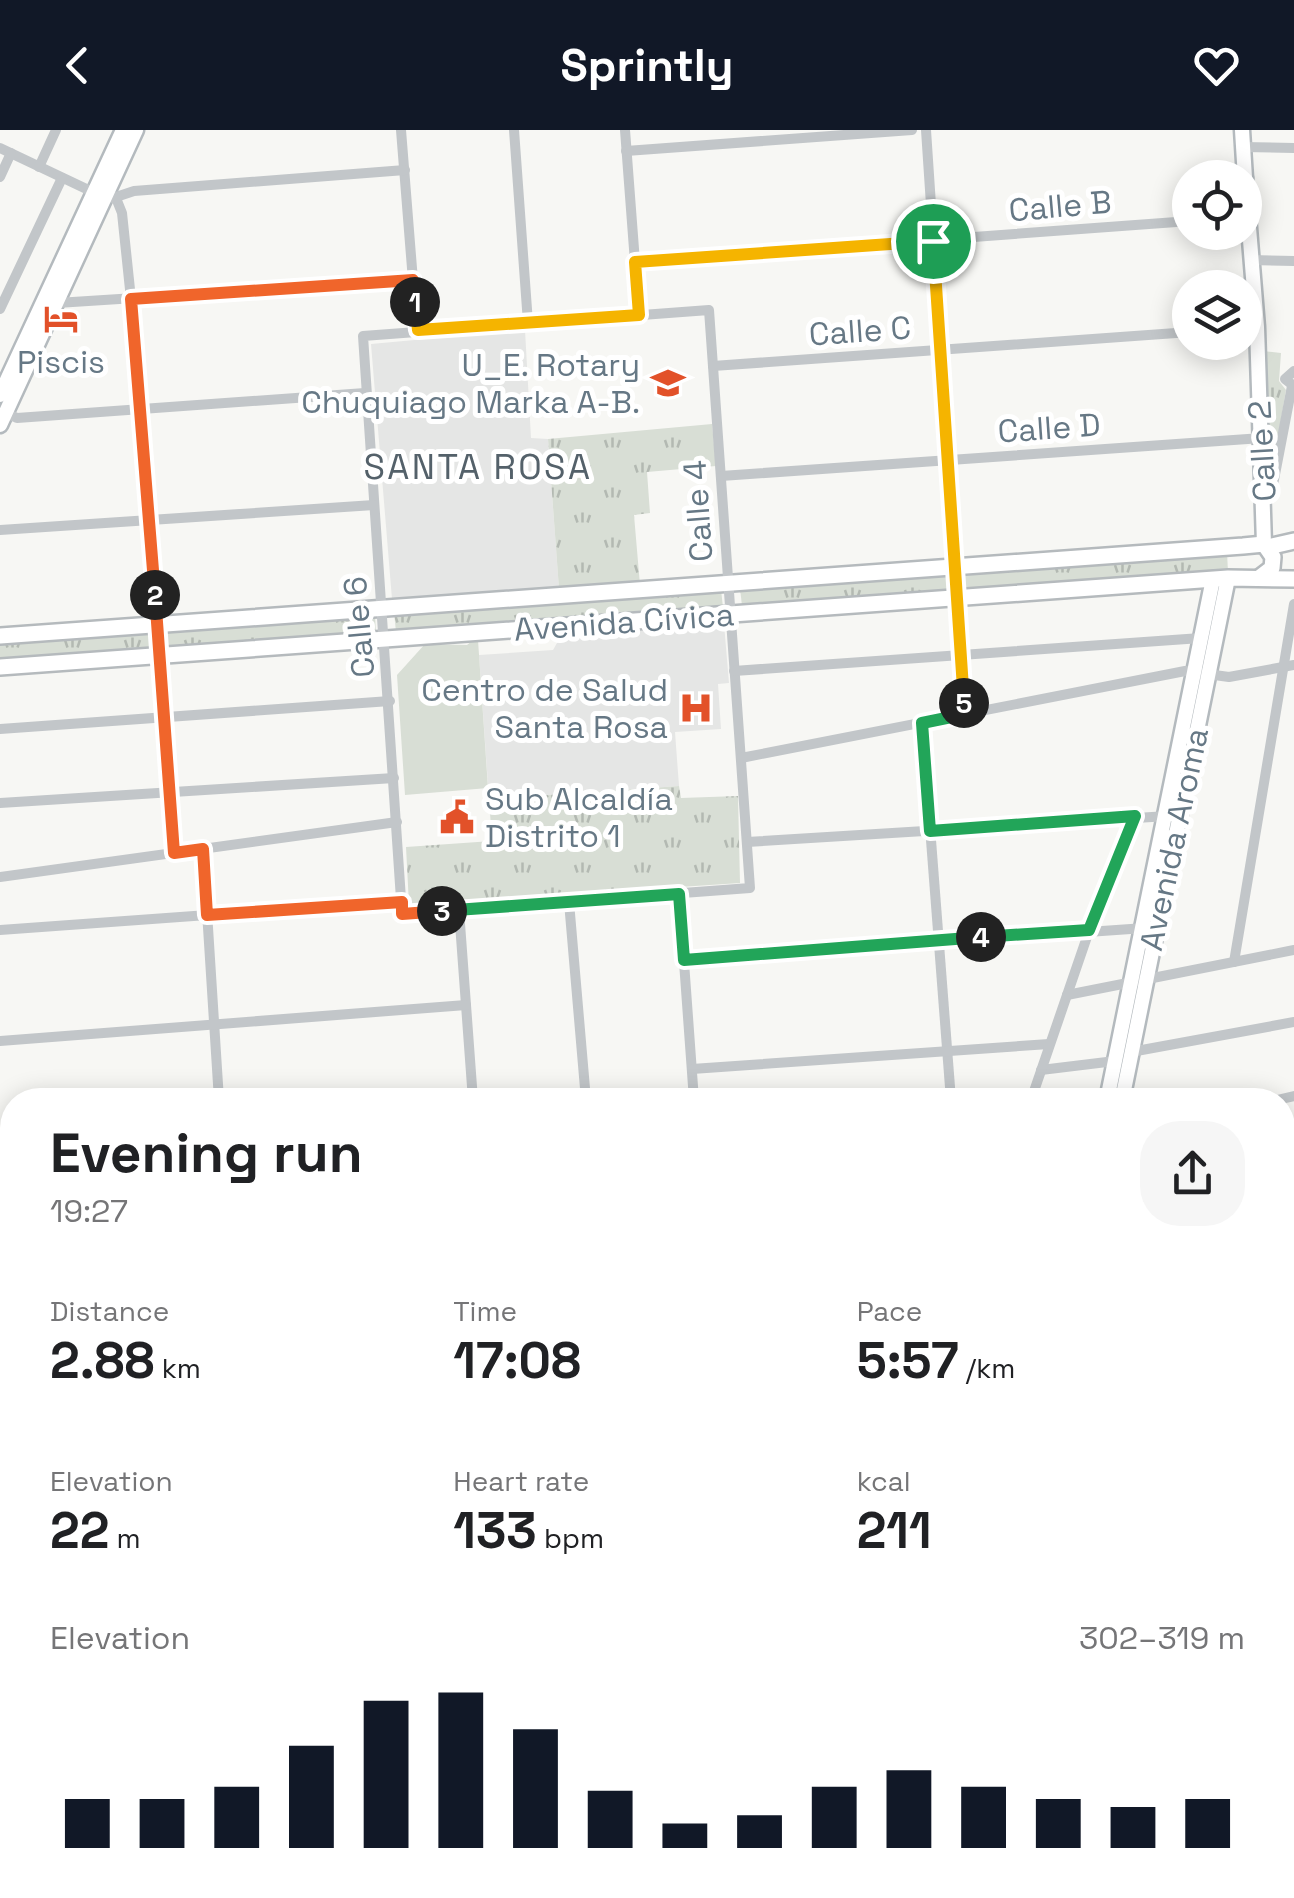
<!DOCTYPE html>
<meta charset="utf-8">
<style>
:root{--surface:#fff;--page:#f6f6f6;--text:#202124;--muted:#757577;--accent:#111827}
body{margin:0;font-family:"Space Grotesk",sans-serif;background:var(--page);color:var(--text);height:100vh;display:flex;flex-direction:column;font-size:38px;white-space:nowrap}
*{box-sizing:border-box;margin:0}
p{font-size:32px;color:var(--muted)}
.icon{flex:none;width:55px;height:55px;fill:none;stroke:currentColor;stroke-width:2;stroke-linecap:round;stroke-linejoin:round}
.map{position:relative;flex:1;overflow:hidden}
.sheet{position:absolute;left:0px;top:958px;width:1295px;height:812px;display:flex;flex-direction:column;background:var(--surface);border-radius:40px 40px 0 0;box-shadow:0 5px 25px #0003}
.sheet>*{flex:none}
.fabs{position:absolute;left:1172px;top:30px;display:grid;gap:20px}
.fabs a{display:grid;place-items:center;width:90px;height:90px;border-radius:50%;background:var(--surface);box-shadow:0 5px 25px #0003;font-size:50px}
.pin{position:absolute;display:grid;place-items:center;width:85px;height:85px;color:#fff;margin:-42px;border:5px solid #fff;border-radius:50%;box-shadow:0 2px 10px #0007}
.km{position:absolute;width:50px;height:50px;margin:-25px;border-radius:50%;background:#222;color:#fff;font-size:28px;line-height:50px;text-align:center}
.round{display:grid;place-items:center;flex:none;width:105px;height:105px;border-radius:40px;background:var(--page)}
.head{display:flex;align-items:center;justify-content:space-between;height:170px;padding:0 50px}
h1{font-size:55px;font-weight:800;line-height:75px}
.metrics{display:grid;grid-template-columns:repeat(3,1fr);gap:15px;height:170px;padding:10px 50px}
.metrics div{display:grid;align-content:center}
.metrics b{font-size:50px;font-weight:800}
.metrics small{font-size:28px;font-weight:400}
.metrics p{font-size:28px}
.chart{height:280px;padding:20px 50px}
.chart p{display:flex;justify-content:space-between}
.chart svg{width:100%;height:180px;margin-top:10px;stroke:var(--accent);stroke-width:6}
header{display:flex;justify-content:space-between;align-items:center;height:130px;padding:0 50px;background:var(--accent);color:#fff;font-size:45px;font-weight:800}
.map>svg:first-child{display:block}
</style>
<header><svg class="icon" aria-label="back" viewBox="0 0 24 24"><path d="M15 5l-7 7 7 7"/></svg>Sprintly<svg class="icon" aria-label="heart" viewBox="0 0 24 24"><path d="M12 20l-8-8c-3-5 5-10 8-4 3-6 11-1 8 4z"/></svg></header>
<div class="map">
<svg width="1294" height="1768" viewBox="0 0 1294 1768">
<defs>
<pattern id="forest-firs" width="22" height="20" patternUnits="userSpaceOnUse" patternTransform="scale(2.5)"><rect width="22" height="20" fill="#d8ded5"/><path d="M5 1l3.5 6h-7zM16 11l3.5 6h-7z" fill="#b3b9b2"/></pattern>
<pattern id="park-tufts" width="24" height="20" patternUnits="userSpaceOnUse" patternTransform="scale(2.5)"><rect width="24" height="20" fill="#d8ded5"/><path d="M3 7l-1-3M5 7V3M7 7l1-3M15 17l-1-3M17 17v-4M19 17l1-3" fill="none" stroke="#b3b9b2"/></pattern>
</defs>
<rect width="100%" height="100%" fill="#f7f7f4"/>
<g fill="#e5e6e5">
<polygon points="525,200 531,308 548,309 559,459 392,469 371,214"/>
<polygon points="724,494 729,553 718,554 721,599 675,602 679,656 489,669 479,525 553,520 561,506"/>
</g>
<polygon fill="#d8ded5" points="473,510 478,510 488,658 405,665 397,545 425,514 467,515"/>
<polygon fill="url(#forest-firs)" points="775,1758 933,1758 942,1768 771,1768"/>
<g fill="url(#park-tufts)">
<polygon points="1262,221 1281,223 1279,251 1286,260 1269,359"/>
<polygon points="712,294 716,336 647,342 650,383 634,385 640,455 559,459 548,309"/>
<polygon points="1227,422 1228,442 965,459 964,440"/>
<polygon points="951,441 953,460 742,476 740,458"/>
<polygon points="721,459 723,478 396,502 394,482"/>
<polygon points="375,485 376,504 166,518 164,500"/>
<polygon points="152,501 154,520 0,530 0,512"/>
<polygon points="679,656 681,668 738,666 740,753 409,775 406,717 492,711 489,669"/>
</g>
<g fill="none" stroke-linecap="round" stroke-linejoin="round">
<g stroke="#b4babe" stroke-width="19">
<g id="secondary">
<polyline points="1242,0 1245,48"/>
<polyline points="1245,48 1257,197 1264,414"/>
<polyline points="0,265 123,0"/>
<polyline points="0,295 136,0"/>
<polyline points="1107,970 1213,449"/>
<polyline points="1122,970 1228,448"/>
<polyline points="0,1328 12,1323"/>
<polyline points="0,1339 12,1335"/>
<polyline points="0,1384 12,1385"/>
<polyline points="0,1397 12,1400"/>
<polyline points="1282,1614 1294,1619"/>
<polyline points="1282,1630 1294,1635"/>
<polyline points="1201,1758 1201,1768"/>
<polyline points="1214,1758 1215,1768"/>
</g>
</g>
<g stroke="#b5babd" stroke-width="20">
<g id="primary">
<polyline points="1268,417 1294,411"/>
<polyline points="0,506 1243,416 1264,414 1273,427 1272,438 1259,448"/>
<polyline points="0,537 1228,448 1294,449"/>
</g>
</g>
<g stroke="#c2c6c9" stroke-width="10">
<polyline points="401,0 417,201"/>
<polyline points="514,0 528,193"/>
<polyline points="625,0 639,185"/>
<polyline points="926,0 965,584"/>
<polyline points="1243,17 1294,18"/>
<polyline points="0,18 97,64"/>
<polyline points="626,21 912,0"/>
<polyline points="39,37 56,0"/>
<polyline points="0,47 11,23"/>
<polyline points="113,68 134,61 405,40"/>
<polyline points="116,68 122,83 131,169 174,723"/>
<polyline points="1250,130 1294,131"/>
<polyline points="635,132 1190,91"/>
<polyline points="57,173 413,150"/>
<polyline points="0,179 62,48"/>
<polygon points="709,180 750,758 402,784 363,206"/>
<polyline points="713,236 1190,202"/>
<polyline points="1294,241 1285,249 1294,256"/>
<polyline points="6,283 17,288 365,263"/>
<polyline points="721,346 1262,308"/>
<polyline points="1266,366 1272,360 1292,256"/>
<polyline points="0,400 374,375"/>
<polyline points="734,541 1201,508"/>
<polyline points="922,593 951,970"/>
<polyline points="0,599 390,571"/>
<polyline points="741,628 1185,541 1229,547 1294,535"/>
<polyline points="0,673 394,648"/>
<polyline points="747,712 1168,686"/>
<polyline points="203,719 219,970"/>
<polyline points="0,747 397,692"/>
<polyline points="679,763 694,970"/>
<polyline points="569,772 586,970"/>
<polyline points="459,780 473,970"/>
<polyline points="0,800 402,771"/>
<polyline points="684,830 1145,798"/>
<polyline points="1234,832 1294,474"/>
<polyline points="1067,865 1294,820"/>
<polyline points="0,911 466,875"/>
<polyline points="1131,922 1294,892"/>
<polyline points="692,939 1049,914"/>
<polyline points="1041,940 1115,931"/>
<polyline points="1031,970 1089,801 1135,685"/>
<polyline points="1277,970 1294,966"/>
<polyline points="0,1024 12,1023"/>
<polyline points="0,1133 12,1132"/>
<polyline points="1282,1236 1294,1234"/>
<polyline points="0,1245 12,1244"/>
<polyline points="1282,1371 1294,1369"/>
<polyline points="0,1429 12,1418"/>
<polyline points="1282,1646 1294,1644"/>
<polyline points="1282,1716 1294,1713"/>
<polyline points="703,1758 708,1767 731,1768"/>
<polyline points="1032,1758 1039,1768"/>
<polyline points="1051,1758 1057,1768"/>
<polyline points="1127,1758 1128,1768"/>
<polyline points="540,1768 540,1758"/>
</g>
<use href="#secondary" stroke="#fff" stroke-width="14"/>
<use href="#primary" stroke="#fff" stroke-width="15"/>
</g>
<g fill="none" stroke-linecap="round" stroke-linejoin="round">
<g stroke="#fff" stroke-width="20">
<polyline id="split-1" points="415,172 418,200 639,185 635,132 933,111"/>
</g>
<g stroke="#fff" stroke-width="20">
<polyline id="split-2" points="155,465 131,169 413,150 415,172"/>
</g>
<g stroke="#fff" stroke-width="20">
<polyline id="split-3" points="155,465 174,723 203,719 207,785 402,772 402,784 442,781"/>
</g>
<g stroke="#fff" stroke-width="20">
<polyline id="split-4" points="442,781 679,764 684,830 981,807"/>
</g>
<g stroke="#fff" stroke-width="20">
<polyline id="split-5" points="964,573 966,584 922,593 930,701 1135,686 1089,800 981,807"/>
</g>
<g stroke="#fff" stroke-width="20">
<polyline id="split-6" points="933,111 964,573"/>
</g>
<use href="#split-1" stroke="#f5b400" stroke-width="12"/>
<use href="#split-2" stroke="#f0652b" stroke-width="12"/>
<use href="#split-3" stroke="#f0652b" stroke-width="12"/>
<use href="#split-4" stroke="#22a559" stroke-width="12"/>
<use href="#split-5" stroke="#22a559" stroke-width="12"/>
<use href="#split-6" stroke="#f5b400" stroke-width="12"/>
</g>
<defs>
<g id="hotel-bare" transform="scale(2.7)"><path d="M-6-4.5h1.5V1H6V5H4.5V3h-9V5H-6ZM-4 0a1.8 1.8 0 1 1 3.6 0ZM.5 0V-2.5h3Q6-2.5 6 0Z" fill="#e25129" stroke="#fff" stroke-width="2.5" paint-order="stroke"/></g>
<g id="school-bare" transform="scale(2.7)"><path d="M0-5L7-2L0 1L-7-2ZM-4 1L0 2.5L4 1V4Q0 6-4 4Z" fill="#e25129" stroke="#fff" stroke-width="2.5" paint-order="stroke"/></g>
<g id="hospital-bare" transform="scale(2.7)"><path d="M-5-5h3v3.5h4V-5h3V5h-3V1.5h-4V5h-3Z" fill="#e25129" stroke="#fff" stroke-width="2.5" paint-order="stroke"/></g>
<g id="civic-bare" transform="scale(2.7)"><path d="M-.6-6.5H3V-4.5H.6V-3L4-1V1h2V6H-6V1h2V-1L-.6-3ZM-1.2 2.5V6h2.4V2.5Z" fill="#e25129" stroke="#fff" stroke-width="2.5" paint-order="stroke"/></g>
</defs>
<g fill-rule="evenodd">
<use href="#hotel-bare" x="61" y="189"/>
<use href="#school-bare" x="668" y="253"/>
<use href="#hospital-bare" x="696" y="578"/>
<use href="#civic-bare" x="457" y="687"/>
</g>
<g text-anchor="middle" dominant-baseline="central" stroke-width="10" stroke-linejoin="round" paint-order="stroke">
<g font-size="32" fill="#667885" stroke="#fff">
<text transform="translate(1060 76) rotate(-5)">Calle B</text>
<text transform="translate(860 201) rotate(-4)">Calle C</text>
<text transform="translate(1049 298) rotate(-4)">Calle D</text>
<text transform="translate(1262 321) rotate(-93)">Calle 2</text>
<text transform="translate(698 381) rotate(-94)">Calle 4</text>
<text transform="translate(624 492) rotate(-4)">Avenida Cívica</text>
<text transform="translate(359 497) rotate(-95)">Calle 6</text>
<text transform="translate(1174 709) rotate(-78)">Avenida Aroma</text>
</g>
<g font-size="32" fill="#667885" stroke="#fff" text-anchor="end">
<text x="61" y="232" text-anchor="middle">Piscis</text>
<text x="640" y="235">U_E. Rotary<tspan x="640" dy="37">Chuquiago Marka A-B.</tspan></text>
<text x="668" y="560">Centro de Salud<tspan x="668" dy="37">Santa Rosa</tspan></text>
<text x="485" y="669" text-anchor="start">Sub Alcaldía<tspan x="485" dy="37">Distrito 1</tspan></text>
</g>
<g font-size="35" letter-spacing="2.5" fill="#54616a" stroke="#fff">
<text x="478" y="337">SANTA ROSA</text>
</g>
</g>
</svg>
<div class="fabs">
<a><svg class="icon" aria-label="locate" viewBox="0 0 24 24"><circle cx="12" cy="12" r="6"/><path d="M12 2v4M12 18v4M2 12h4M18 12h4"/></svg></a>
<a><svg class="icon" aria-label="layers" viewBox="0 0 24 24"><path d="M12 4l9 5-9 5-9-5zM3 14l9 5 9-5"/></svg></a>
</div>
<div class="pin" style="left:933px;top:111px;background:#1e9e55"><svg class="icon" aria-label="arrive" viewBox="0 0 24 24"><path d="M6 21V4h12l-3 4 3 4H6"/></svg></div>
<b class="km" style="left:415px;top:172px">1</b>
<b class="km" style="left:155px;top:465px">2</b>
<b class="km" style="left:442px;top:781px">3</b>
<b class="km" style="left:981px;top:807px">4</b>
<b class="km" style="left:964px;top:573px">5</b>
<section class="sheet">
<div class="head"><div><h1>Evening run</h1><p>19:27</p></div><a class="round"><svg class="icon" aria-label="share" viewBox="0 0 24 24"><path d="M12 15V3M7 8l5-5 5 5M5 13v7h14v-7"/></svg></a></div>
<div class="metrics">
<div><p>Distance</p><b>2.88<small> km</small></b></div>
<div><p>Time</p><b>17:08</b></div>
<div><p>Pace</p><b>5:57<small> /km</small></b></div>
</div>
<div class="metrics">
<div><p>Elevation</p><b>22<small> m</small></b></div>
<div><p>Heart rate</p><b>133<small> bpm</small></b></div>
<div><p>kcal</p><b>211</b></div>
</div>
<div class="chart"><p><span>Elevation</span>302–319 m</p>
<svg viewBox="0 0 160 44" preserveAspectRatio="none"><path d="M5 44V32M15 44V32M25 44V29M35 44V19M45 44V8M55 44V6M65 44V15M75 44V30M85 44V38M95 44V36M105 44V29M115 44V25M125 44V29M135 44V32M145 44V34M155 44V32"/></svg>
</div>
</section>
</div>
